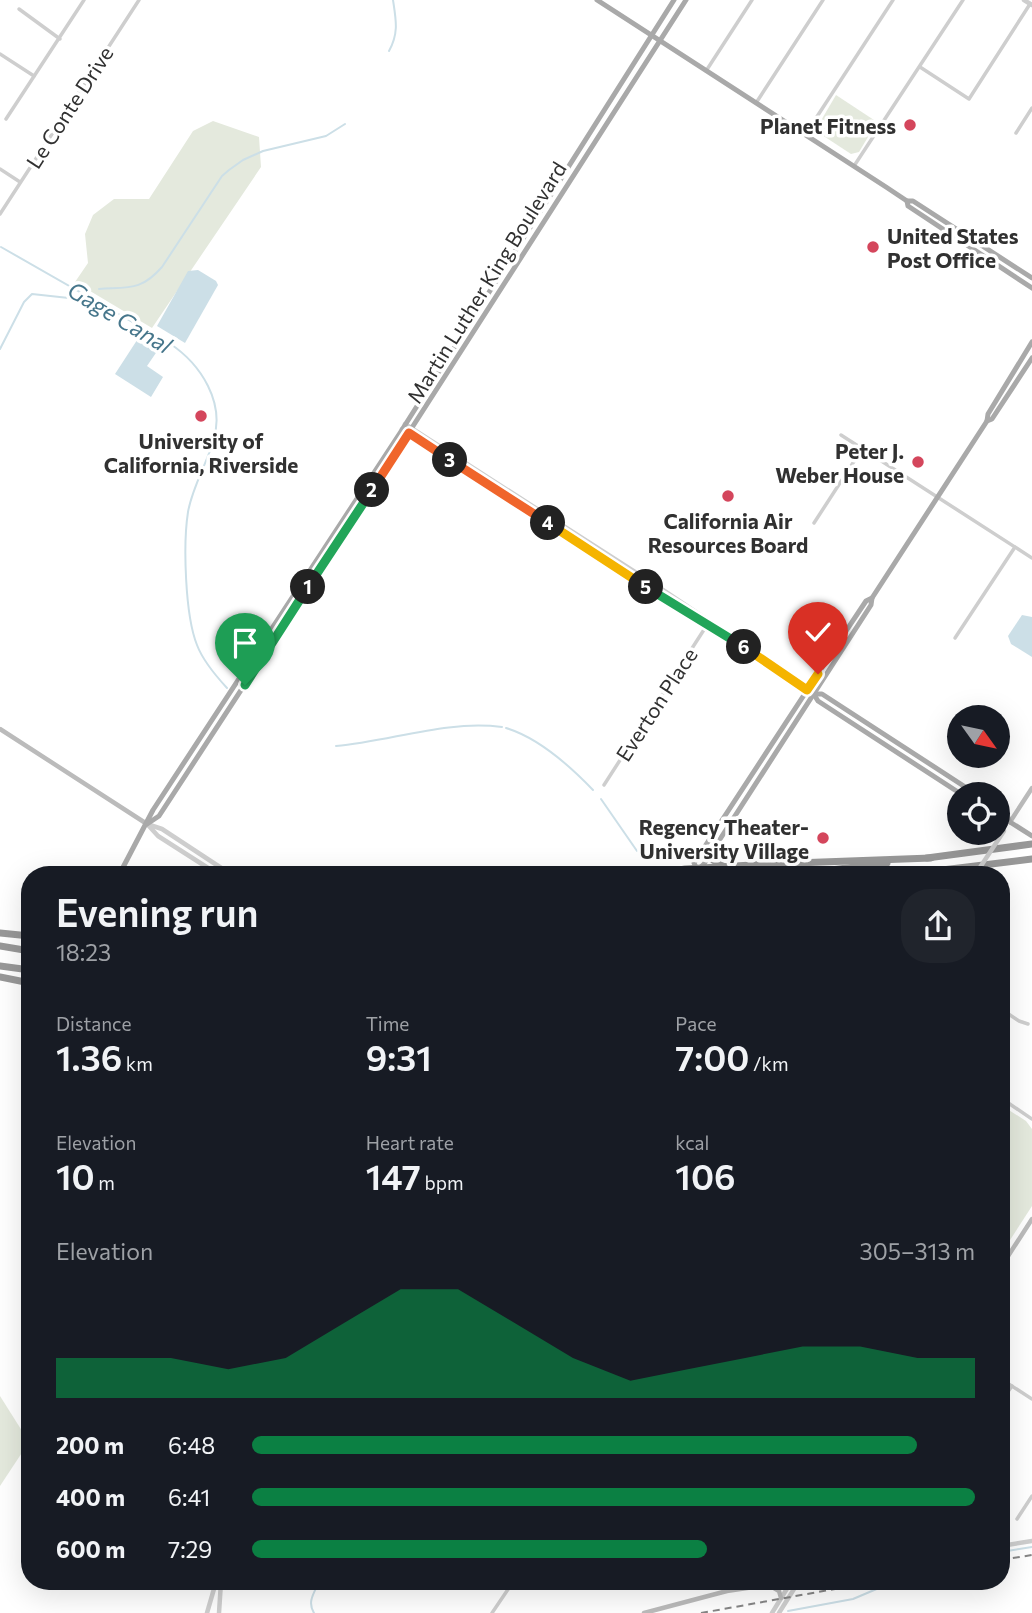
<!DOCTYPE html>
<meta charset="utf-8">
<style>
:root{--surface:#171b24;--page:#20242c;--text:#f1f3f6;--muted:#9ea1a6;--accent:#0b8043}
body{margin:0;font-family:Commissioner,sans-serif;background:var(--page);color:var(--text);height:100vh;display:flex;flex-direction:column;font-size:26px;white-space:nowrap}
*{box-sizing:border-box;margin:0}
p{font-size:23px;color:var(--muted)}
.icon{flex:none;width:38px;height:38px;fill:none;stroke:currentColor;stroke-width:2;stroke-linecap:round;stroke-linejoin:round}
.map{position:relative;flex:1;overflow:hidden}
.side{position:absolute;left:21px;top:866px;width:989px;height:724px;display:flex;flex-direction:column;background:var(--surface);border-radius:28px;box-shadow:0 7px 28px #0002}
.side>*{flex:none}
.needle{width:46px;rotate:123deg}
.fabs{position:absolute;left:947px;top:705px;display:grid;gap:14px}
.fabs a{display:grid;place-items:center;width:63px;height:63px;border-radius:50%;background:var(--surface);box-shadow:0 7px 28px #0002;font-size:35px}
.pin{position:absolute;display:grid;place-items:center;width:60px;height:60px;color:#fff;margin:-72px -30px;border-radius:50% 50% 50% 0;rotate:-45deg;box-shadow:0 0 7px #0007}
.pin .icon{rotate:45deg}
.km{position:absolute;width:35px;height:35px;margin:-18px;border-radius:50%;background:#222;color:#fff;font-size:19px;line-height:35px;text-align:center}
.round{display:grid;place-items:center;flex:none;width:74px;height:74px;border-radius:28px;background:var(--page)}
.headline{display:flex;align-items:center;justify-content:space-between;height:119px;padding:0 35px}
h1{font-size:38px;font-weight:600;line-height:52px}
.metrics{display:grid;grid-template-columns:repeat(3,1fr);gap:10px;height:119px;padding:7px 35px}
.metrics div{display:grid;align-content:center}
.metrics b{font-size:35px;font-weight:600}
.metrics small{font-size:19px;font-weight:400}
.metrics p{font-size:19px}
.chart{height:196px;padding:14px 35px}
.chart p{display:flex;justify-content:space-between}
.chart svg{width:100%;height:126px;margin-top:7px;fill:var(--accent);opacity:.7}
ul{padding:0 35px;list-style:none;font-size:23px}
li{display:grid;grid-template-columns:112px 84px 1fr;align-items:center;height:52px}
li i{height:18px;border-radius:9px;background:var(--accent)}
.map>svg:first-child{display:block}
</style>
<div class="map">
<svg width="1032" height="1613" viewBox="0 0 1032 1613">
<rect width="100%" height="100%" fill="#fff"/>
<g fill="#e4e9dd">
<polygon points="836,95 877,122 859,152 851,154 819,133 816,129"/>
<polygon points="213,121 259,137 261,167 152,328 75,282 88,263 85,234 93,215 114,199 149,199 193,131"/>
<polygon points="1001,1105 1026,1121 1032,1129 1032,1206 1001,1254"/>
<polygon points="0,1396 29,1442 0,1486"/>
</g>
<g fill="#ccdfe7">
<polygon points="198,270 216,281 218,285 185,343 157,326 188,271"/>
<polygon points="141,334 160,347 147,366 163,377 151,397 115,374"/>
<polygon points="1022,615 1032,617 1032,657 1011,644 1008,636"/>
</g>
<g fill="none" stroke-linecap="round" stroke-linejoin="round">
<g stroke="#ccdfe7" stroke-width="2">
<path d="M389,51C399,33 396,20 393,0"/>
<path d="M1,247L169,343C201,364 226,403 213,442C206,465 192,488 188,512C183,544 185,615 197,645C203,661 215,675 227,688"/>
<path d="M99,289C129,287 141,291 162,267L222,176L229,170L243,160L263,151L326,136L345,124"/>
<polyline points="0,349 24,302 32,294 78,299"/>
<path d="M506,728C539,738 570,766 593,790"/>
<path d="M336,746C392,741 445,720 502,727"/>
<polyline points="601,799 637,851"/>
<polyline points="1001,1552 1032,1547"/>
<polyline points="788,1611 853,1599 886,1585 905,1582"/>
<path d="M314,1613C307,1602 314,1593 319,1582"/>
</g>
<g stroke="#cecece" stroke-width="3.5">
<polyline points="19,9 60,39"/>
<polyline points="0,54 34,76"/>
<polyline points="920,67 969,99 1030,4"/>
<polyline points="706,71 752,0"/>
<polyline points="756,103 823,0"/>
<polyline points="6,119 84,0"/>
<polyline points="1016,133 1032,108"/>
<polyline points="805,135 893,0"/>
<polyline points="854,166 963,0"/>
<polyline points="0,169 20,182"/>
<polyline points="0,214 139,0"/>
<polyline points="841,435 1032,558"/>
<polyline points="814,523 862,449"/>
<polyline points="955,638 1015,547"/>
<polyline points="604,785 707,625"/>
<polyline points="1001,1009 1019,1021 1028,1024"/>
<polyline points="1001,1098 1032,1119"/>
<polyline points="1001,1379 1032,1399"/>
<polyline points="1007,1393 1012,1386"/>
<polyline points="1017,1519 1032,1496"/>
<polyline points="492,1613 513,1582"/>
</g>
<g stroke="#cecece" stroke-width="4.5">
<polyline points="1024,0 1032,5"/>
<polyline points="405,424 663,590 705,618 706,622"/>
<polyline points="402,429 808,690"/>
<polyline points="147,824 162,829 232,875"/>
<polyline points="148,825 158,836 219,875"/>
<polyline points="1001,1546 1032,1541"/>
<polyline points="207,1613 216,1582"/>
<polyline points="219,1613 221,1582"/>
<polyline points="772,1613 788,1587 795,1582"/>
<polyline points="779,1613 794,1589 795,1582"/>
</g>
<g stroke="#bbb" stroke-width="4.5">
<polyline points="0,729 147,824"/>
<polyline points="1010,822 1032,788"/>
<polyline points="1001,1267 1032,1219"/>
<polyline points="769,1585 779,1591 781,1598"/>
<polyline points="644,1613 727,1591 787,1582"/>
</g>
<g stroke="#a9a9a9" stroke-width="5">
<polyline points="597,0 886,187 907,201 908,206 1032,288"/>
<polyline points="907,201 913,201 1032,278"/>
<polyline points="987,421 992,419 1032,358"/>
<polyline points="813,693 818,701 961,794"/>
<polyline points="814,694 822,694 976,794"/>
<polyline points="998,808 1006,813 1010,822"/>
<polyline points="998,818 1010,822 1032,836"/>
<polyline points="147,824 159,816 406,437 686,0"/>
<polyline points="697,869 694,863 842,637 866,601 872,598"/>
<polyline points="119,875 153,810 400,433 674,0"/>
<polyline points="692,875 704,864 871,605 872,598 987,421 988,414 1032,342"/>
</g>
<g stroke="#989898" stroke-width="7">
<polyline points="711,853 713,860 723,866"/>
<polyline points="927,858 1032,844"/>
<polyline points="654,875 685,869 768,864 931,858"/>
<polyline points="791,875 887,863"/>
<polyline points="901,875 1032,859"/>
<polyline points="0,933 30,936"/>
<polyline points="0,946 30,951"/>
<polyline points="0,966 30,970"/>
<polyline points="0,977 30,983"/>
</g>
<g stroke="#868686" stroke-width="2" stroke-dasharray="7 5" stroke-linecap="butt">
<polyline points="1001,1560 1032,1555"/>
<polyline points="701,1613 874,1582"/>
</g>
<polyline stroke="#cecece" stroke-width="4.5" points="975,875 1004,831"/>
</g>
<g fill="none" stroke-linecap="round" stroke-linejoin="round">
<g stroke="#fff" stroke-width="14">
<polyline id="split-1" points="245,685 308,587"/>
</g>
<g stroke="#fff" stroke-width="14">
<polyline id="split-2" points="308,587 372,490"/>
</g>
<g stroke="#fff" stroke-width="14">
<polyline id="split-3" points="372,490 409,433 450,460"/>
</g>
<g stroke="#fff" stroke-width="14">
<polyline id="split-4" points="450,460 548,523"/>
</g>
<g stroke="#fff" stroke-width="14">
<polyline id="split-5" points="548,523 646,587"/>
</g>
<g stroke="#fff" stroke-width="14">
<polyline id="split-6" points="646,587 744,647"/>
</g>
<g stroke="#fff" stroke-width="14">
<polyline id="split-7" points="744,647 807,690 818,674"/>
</g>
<use href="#split-1" stroke="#22a559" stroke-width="9"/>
<use href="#split-2" stroke="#22a559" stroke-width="9"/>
<use href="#split-3" stroke="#f0652b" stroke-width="9"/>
<use href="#split-4" stroke="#f0652b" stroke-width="9"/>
<use href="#split-5" stroke="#f5b400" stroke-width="9"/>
<use href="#split-6" stroke="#22a559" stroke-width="9"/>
<use href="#split-7" stroke="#f5b400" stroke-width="9"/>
</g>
<g fill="#d4465c" stroke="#fff" stroke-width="2.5">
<circle cx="910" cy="125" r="7"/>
<circle cx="873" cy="247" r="7"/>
<circle cx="201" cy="416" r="7"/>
<circle cx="918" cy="462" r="7"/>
<circle cx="728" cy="496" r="7"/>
<circle cx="823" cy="838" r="7"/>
</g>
<g text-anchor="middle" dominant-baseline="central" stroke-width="7" stroke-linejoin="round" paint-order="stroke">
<g font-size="21" fill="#313131" stroke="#fff">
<text transform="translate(69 107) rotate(-57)">Le Conte Drive</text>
<text transform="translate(486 282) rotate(-58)">Martin Luther King Boulevard</text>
<text transform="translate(656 704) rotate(-57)">Everton Place</text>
</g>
<g font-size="21" font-weight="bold" fill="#313131" stroke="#fff" text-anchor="end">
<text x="896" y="125">Planet Fitness</text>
<text x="887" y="235" text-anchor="start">United States<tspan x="887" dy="24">Post Office</tspan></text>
<text x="201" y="440" text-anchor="middle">University of<tspan x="201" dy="24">California, Riverside</tspan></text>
<text x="904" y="450">Peter J.<tspan x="904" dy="24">Weber House</tspan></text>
<text x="728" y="520" text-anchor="middle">California Air<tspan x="728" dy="24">Resources Board</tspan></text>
<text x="809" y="826">Regency Theater-<tspan x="809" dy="24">University Village</tspan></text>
</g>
<g font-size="23" font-style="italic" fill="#46768b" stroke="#fff">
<text transform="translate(120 317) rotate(31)">Gage Canal</text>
</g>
</g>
</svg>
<div class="fabs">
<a><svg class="needle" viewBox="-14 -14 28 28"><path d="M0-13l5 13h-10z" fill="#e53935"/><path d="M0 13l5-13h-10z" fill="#9ea1a6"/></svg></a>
<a><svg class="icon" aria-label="locate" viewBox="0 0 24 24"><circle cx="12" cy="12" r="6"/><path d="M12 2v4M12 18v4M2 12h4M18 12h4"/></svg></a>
</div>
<div class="pin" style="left:245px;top:685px;background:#1e9e55"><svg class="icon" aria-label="arrive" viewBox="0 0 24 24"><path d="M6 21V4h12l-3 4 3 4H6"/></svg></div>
<div class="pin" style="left:818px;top:674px;background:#d93025"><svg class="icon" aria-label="check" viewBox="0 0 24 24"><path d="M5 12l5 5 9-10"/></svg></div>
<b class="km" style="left:308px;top:587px">1</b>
<b class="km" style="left:372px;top:490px">2</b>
<b class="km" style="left:450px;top:460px">3</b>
<b class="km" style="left:548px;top:523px">4</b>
<b class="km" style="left:646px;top:587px">5</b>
<b class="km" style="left:744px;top:647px">6</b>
<section class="side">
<div class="headline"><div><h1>Evening run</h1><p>18:23</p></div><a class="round"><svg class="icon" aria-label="share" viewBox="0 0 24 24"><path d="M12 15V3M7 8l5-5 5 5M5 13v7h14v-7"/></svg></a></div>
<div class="metrics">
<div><p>Distance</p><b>1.36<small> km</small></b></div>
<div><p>Time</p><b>9:31</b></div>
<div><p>Pace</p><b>7:00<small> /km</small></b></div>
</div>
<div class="metrics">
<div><p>Elevation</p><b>10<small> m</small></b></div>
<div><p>Heart rate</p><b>147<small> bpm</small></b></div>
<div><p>kcal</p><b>106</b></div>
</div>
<div class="chart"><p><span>Elevation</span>305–313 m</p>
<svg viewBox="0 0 160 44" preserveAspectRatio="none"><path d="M0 44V30L10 30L20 30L30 34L40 30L50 18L60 6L70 6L80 18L90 30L100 38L110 34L120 30L130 26L140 26L150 30L160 30V44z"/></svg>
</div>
<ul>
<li><b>200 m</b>6:48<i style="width:92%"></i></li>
<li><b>400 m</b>6:41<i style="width:100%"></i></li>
<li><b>600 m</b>7:29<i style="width:63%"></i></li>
</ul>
</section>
</div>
